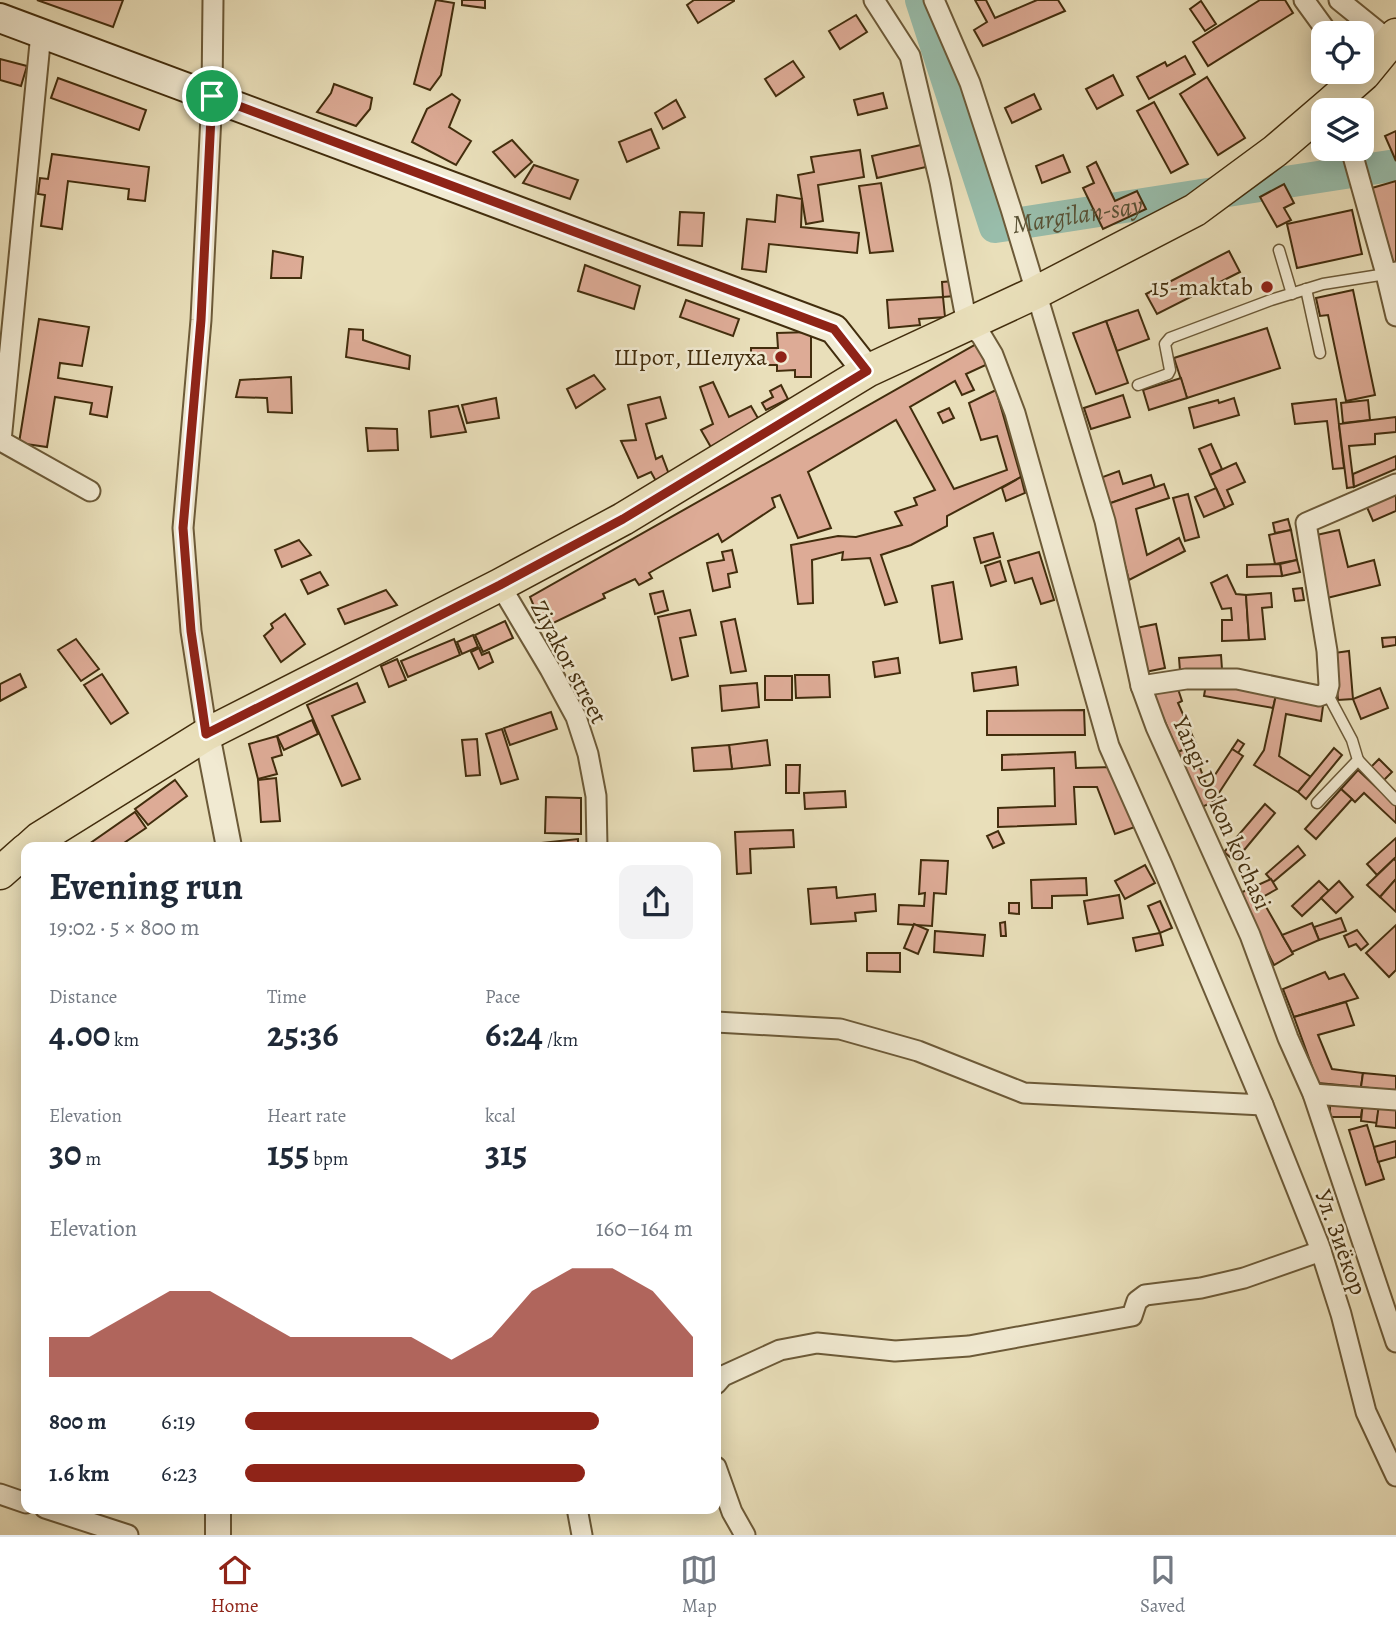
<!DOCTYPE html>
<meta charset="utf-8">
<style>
:root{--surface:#fff;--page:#f2f2f3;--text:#1f2937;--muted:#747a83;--line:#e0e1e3;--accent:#8f2418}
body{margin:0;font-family:Alegreya,serif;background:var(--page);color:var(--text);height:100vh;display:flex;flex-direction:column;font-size:26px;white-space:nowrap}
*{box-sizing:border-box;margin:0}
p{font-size:23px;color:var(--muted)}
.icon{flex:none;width:38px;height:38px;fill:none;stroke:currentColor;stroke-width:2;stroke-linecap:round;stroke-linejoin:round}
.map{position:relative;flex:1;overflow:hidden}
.side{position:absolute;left:21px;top:842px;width:700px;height:672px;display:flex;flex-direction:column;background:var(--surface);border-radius:14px;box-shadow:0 4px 18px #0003}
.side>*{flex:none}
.tools{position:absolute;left:1311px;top:21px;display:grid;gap:14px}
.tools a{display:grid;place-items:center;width:63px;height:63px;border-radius:14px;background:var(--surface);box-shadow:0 4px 18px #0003;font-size:35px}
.pin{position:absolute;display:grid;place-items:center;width:60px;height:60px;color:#fff;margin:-30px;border:4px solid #fff;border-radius:50%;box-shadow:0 2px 7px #0007}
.round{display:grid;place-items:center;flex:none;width:74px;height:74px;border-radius:14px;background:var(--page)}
.summary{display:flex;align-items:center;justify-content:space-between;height:119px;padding:0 28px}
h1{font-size:38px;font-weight:700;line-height:52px}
.stats{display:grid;grid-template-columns:repeat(3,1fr);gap:10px;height:119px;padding:7px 28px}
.stats div{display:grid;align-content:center}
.stats b{font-size:35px;font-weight:700}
.stats small{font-size:19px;font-weight:400}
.stats p{font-size:19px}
.chart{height:196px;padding:14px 28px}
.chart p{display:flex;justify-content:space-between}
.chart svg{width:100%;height:126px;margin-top:7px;fill:var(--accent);opacity:.7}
ul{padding:0 28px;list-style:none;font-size:23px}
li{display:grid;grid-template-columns:112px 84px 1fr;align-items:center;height:52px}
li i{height:18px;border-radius:9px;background:var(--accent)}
.tab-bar{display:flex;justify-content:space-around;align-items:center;height:98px;border-top:2px solid var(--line);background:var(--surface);font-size:19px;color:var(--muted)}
.tab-bar a{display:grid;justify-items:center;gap:4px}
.tab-bar .on{color:var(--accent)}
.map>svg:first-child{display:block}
</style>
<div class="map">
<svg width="1396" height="1535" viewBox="0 0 1396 1535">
<rect width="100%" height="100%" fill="#e9dfba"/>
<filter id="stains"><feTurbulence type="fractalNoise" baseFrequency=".00286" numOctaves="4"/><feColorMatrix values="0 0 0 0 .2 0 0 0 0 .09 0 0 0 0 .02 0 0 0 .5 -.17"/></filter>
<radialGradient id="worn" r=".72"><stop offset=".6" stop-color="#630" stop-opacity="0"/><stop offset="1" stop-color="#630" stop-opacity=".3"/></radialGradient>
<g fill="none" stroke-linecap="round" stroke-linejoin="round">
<path stroke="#98bdab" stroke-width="32" id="s1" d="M921,0L995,227L1396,165"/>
</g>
<g fill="#ddab96" stroke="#422d0d" stroke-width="2">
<polygon points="37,0 123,0 113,27"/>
<polygon points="436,0 454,3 441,75 430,90 414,84"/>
<polygon points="462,0 485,0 485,8 462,5"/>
<polygon points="694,0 734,0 734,1 698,23 687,5"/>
<polygon points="975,0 986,0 995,18 1037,0 1058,0 1065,11 983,46 974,30 987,22"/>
<polygon points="1260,0 1285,0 1293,13 1208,66 1193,42"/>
<polygon points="1201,1 1216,24 1205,31 1190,9"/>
<polygon points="856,15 867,32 840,49 829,31"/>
<polygon points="1185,56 1195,74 1149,99 1137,77 1165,62 1167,66"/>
<polygon points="0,59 27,66 21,86 0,80"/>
<polygon points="793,61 804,77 776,96 765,79"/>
<polygon points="1113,75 1123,95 1097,109 1086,89"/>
<polygon points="1207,77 1245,138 1218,155 1180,94"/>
<polygon points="58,78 146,110 139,130 51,98"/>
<polygon points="334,84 372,98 370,109 356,126 317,112 331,93"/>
<polygon points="883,93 887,108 858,115 854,100"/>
<polygon points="452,94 460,100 449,127 471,141 456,165 412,142 427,109"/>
<polygon points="1034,94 1041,109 1012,123 1005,108"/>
<polygon points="676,100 685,117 663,129 655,113"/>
<polygon points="1154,102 1188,164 1171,173 1137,111"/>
<polygon points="651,129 659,148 627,162 619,142"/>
<polygon points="1396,131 1396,161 1385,136"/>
<polygon points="512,140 532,162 515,177 493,152"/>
<polygon points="921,145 926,167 877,178 872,156"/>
<polygon points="860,150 864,177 818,185 823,221 806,224 798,175 814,172 811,157"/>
<polygon points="52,154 149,167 145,201 128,199 129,189 68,181 62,229 41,226 45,195 38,194 40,178 48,179"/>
<polygon points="1063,155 1070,172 1042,183 1036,166"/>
<polygon points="1096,162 1115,201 1137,191 1146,209 1103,229 1083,188 1094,183 1087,167"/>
<polygon points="534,165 578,180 570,199 523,183"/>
<polygon points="1396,181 1396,262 1393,262 1372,188"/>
<polygon points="881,183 893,251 870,253 859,186"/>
<polygon points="1284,184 1294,203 1284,208 1291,220 1277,227 1260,197"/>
<polygon points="777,195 802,199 801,227 859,233 857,253 769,244 766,272 742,269 747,219 775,222"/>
<polygon points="1352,210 1362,254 1297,268 1287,224"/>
<polygon points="680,212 704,213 702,246 678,245"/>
<polygon points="273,251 303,257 301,278 271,278"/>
<polygon points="1229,251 1240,272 1157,314 1146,294"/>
<polygon points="585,265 640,286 634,309 578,291"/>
<polygon points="954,281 955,296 943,297 942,282"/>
<polygon points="1353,290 1375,395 1346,401 1328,315 1320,316 1316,298"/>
<polygon points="943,297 945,317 919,319 920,325 889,328 887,300"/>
<polygon points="686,300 739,319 733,336 680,317"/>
<polygon points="1138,310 1149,339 1117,351 1106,321"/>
<polygon points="39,319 89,327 82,366 60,363 58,378 112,387 107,417 90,414 92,403 55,397 47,447 19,443"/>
<polygon points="1106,321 1128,383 1096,394 1073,333"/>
<polygon points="1267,328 1280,368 1187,398 1174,358"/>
<polygon points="349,329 363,330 363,340 410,356 409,369 346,357"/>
<polygon points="811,332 811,377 795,377 795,370 777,371 777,365 751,365 751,348 778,348 777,333"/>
<polygon points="980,342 990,363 966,374 974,390 962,395 955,381 910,407 954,489 1007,470 997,436 981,440 969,403 996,390 1021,477 947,516 947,526 911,545 881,555 897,602 885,605 870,558 842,560 843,552 812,560 813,603 798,604 791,545 838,536 856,537 902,525 895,512 917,505 914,498 935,490 896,420 808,472 831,528 798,538 780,495 772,498 775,507 722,542 718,534 649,573 652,578 639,585 635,579 603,594 605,598 543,628 530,597"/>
<polygon points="594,375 605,389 576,408 567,389"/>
<polygon points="291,377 292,413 268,412 267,398 236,397 240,380"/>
<polygon points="1181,378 1187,398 1149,410 1143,390"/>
<polygon points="713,382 729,417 751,406 759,420 712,449 701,430 713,424 700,387"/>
<polygon points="781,385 788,399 766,410 762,403 773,397 770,391"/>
<polygon points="1123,395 1130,417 1091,429 1084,408"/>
<polygon points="660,397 666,418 646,424 656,459 662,456 670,477 657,483 651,472 638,478 621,441 636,440 628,405"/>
<polygon points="496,398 499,418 467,423 462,405"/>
<polygon points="1234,398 1239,415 1194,428 1189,408 1218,400 1219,403"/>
<polygon points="1336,399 1344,468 1333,469 1327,421 1295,424 1292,404"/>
<polygon points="1368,400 1370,420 1343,423 1341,403"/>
<polygon points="458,406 466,432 431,437 429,411"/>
<polygon points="949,408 954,418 943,423 938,413"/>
<polygon points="1396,417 1396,432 1375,434 1375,444 1349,446 1354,487 1347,488 1339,424"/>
<polygon points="366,428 397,429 398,450 368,451"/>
<polygon points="1211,444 1222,469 1210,475 1199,449"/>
<polygon points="1396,456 1396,469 1354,487 1353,474"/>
<polygon points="1236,463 1245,482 1227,490 1233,504 1225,508 1210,475"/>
<polygon points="1119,471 1123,484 1151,475 1155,488 1108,504 1100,478"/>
<polygon points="1021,477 1025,493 1006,501 1002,488"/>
<polygon points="1164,484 1169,498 1136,509 1147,555 1179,538 1185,551 1129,580 1108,504"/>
<polygon points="1216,488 1225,508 1204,517 1195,497"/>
<polygon points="1396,491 1396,511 1373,521 1366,505"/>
<polygon points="1188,494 1199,537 1185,541 1173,498"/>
<polygon points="1288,519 1291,530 1275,533 1273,523"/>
<polygon points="1291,530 1297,560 1275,564 1269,535"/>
<polygon points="1339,530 1348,567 1374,560 1380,585 1327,598 1312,536"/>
<polygon points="993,533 1000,557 981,563 974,538"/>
<polygon points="299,540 311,555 282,567 275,550"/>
<polygon points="732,550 737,572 728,574 730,587 713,591 707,563 724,560 722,552"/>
<polygon points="1039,552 1054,600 1041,604 1032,578 1015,583 1008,561"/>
<polygon points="1297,560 1300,572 1282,576 1280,564"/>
<polygon points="1000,561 1006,581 991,586 985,566"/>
<polygon points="1280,564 1282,576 1247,577 1247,565"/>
<polygon points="320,572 328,585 308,594 301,580"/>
<polygon points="1227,575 1236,594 1246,595 1249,640 1222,641 1222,620 1232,620 1231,608 1222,609 1211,583"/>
<polygon points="953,582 962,639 940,643 932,586"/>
<polygon points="1302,588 1304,600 1295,601 1293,589"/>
<polygon points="386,590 397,605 345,624 338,609"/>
<polygon points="663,591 668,610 655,614 650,594"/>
<polygon points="1271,593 1272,607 1262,608 1265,639 1249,640 1246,595"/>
<polygon points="690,610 696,635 680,638 688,676 672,680 658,617"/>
<polygon points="285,614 305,644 281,662 264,636 273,628 271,624"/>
<polygon points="735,619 746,671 731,673 721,622"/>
<polygon points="505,621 513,638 483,652 475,635"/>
<polygon points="1156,624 1165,668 1145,672 1136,628"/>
<polygon points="473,635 478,647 462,654 457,642"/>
<polygon points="1396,637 1396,645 1383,647 1382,638"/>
<polygon points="76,639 99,669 81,681 58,650"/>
<polygon points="454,639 460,655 408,677 401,661"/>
<polygon points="479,648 482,655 489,652 493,662 479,669 471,652"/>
<polygon points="1349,651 1353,699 1338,700 1334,653"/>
<polygon points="1221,655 1222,669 1180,671 1179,658"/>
<polygon points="898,658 900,673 875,677 873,662"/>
<polygon points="397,659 406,680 389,687 381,666"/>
<polygon points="1016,667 1018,685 974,691 972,673"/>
<polygon points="20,674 26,687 0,701 0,684"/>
<polygon points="102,674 128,713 111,724 84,685"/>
<polygon points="795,675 829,675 830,697 796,698"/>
<rect x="765" y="676" width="27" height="24"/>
<polygon points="357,683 365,702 332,716 360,779 342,786 307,705"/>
<polygon points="757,683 759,707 722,711 720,686"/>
<polygon points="1206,684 1276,695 1273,708 1204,696"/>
<polygon points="1177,686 1182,701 1178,703 1196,744 1178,752 1153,694"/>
<polygon points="1380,688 1388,708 1361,719 1353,699"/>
<polygon points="1276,695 1323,706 1321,721 1286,714 1279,756 1311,777 1298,792 1254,765 1264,750"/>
<polygon points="1084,710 1085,735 987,735 987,711"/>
<polygon points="551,712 557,729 510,745 504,728"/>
<polygon points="312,720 318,734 284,750 277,736"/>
<polygon points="502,729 518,779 501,784 486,734"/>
<polygon points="277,736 282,755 272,758 277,774 258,779 249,744"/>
<polygon points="477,739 480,775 466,776 462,740"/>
<polygon points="767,740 770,765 732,769 729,745"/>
<polygon points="1238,740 1244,744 1238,753 1232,749"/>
<polygon points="729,745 732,769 694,771 692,748"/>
<polygon points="1192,746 1207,787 1232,749 1243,756 1213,802 1202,807 1178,752"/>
<polygon points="1334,748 1342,755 1306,799 1298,792"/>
<polygon points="1075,752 1076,768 1113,767 1135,827 1115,834 1097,787 1074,787 1076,824 998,827 998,808 1055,806 1054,768 1002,770 1002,755"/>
<polygon points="1379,759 1392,772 1383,781 1371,767"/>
<polygon points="786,765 800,765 799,793 786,793"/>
<polygon points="1358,770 1396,806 1396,823 1364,793 1355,802 1341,789"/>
<polygon points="276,778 280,821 261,822 258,780"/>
<polygon points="175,780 187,796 148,825 135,809"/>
<polygon points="1341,789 1352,799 1316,839 1305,829"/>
<polygon points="845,791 846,807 805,809 804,793"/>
<polygon points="546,797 581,798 581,834 545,833"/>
<polygon points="1265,804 1275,813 1235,861 1224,852"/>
<polygon points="135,812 146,828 118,847 91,847 89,844"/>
<polygon points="793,830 794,847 750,849 751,873 737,874 735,832"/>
<polygon points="998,831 1004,843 993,848 987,836"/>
<polygon points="1396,838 1396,857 1377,875 1367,864"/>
<polygon points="578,839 578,847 503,847"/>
<polygon points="1298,846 1305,855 1273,882 1266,874"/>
<polygon points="1394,859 1396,861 1396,879 1380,897 1367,885"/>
<polygon points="921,860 948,861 946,894 934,893 932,926 898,924 899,905 924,906 925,893 919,894"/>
<polygon points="1145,865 1155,883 1125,899 1115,881"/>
<polygon points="1086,878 1087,895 1052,896 1052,908 1032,908 1031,880"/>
<polygon points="1271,879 1277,889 1261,898 1293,954 1274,965 1238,894"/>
<polygon points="1396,879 1396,912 1380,897"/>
<polygon points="1319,881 1329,891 1302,916 1292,906"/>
<polygon points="1339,881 1353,897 1336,913 1321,898"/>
<polygon points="836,887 837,898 875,894 876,911 855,913 856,921 811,924 808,889"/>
<polygon points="1119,895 1123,918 1088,924 1084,901"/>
<polygon points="1160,901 1172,928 1160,933 1148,906"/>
<polygon points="1009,903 1019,903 1019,914 1009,913"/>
<polygon points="1341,918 1346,931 1319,940 1314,927"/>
<polygon points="1005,922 1006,936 1001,936 1000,923"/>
<polygon points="1312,923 1319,940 1292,952 1282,935"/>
<polygon points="914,924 928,930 918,954 904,948"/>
<polygon points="1396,925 1396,970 1389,977 1366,953"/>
<polygon points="1357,930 1368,944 1361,950 1356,944 1349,947 1344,936"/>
<polygon points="935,931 985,935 983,956 934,952"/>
<polygon points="1160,933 1163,945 1136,951 1133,938"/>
<polygon points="867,953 900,953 900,972 867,971"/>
<polygon points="1325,972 1329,979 1344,974 1358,998 1294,1017 1283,989"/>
<polygon points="1346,1002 1354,1025 1318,1035 1332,1069 1363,1073 1361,1087 1318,1083 1294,1017"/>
<polygon points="1363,1073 1396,1076 1396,1091 1361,1087"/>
<polygon points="1330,1102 1363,1102 1361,1117 1330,1117"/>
<polygon points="1363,1102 1379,1104 1377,1123 1361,1121"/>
<polygon points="1379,1104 1396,1105 1396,1128 1376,1126"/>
<polygon points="1367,1125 1384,1179 1366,1185 1349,1130"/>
<polygon points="1396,1141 1396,1157 1378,1162 1374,1147"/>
</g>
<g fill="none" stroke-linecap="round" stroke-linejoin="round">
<g stroke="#6c5a38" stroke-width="13">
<g id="service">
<polyline points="1279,250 1292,294"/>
<polyline points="1306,289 1320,353"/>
<polyline points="1138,385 1168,374 1170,370 1165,344 1170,338 1271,300 1323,284 1386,274"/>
<polyline points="1358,760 1396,800"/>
<polyline points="1317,803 1358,760 1352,740 1327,693"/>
</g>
</g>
<g stroke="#6c5a38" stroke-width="23">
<g id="minor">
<polyline points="934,0 970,83 1011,209 1105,521 1141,686 1156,727 1250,935 1288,1038 1313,1094 1396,1342"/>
<polyline points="1304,0 1328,33"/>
<polyline points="1339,0 1391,42 1396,50"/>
<polyline points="41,33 1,441 90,491"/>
<polyline points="1351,149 1386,274 1396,272"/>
<polyline points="1386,274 1396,316"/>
<polyline points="500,585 550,669 576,717 588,754 596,796 597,847"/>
<polyline points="1141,686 1186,679 1237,679 1319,696 1327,693 1329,685 1327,651 1306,523 1396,484"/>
<polyline points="207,734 191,631 183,528 201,320 212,95 213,0"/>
<polyline points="716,1022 840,1029 918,1051 1024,1093 1263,1105 1162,865 1109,746 1015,413 993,355 981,335 967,324 940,182 910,56 874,0"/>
<polyline points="1313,1094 1396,1100"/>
<polyline points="1263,1105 1319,1245 1341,1314 1366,1412 1396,1476"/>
<polyline points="716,1384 723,1376 780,1350 817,1343 895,1351 969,1346 1132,1316 1137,1301 1145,1295 1201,1288 1244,1278 1321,1251"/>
<polyline points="716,1467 732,1512 745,1535"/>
<polyline points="0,1494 26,1503"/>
<polyline points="45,1508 128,1535"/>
<polyline points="577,1508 582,1535"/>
</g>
</g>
<g stroke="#6c5a38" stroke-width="28">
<g id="tertiary">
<polyline points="207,734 229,847"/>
<polyline points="218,1508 218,1535"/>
</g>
</g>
<g stroke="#422d0d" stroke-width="32">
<polyline id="secondary" points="0,18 834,329 867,371"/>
</g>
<g stroke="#422d0d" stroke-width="35">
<g id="primary">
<polyline points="30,847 40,838 207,734 500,585 623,519 867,371 1035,293 1195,210 1275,151 1331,103 1364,74 1396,35"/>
<polyline points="0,873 26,850"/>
</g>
</g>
<use href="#service" stroke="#f1ead2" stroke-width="10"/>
<use href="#minor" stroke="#f1ead2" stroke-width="19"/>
<use href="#tertiary" stroke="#f1ead2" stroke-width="24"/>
<use href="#secondary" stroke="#f1ead2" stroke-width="28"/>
<use href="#primary" stroke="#e9dfba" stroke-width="32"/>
</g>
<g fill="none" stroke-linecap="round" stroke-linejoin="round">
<g stroke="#fff" stroke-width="14">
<polygon id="route" points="212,96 834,329 867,371 623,519 500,585 206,734 191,631 183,528 201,320"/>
</g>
<use href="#route" stroke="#8f2418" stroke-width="9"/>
</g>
<g fill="#8f2418" stroke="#f1ead2" stroke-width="2.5">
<circle cx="1267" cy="287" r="7"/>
<circle cx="781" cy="357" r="7"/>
</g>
<g text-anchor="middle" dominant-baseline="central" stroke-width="5" stroke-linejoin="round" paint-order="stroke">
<g font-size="24" fill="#422d0d" stroke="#f1ead2" text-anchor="end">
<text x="1253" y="287">15-maktab</text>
<text x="767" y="357">Шрот, Шелуха</text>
</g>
<g font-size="24" fill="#422d0d" stroke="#f1ead2">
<text transform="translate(569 662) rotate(62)">Ziyakor street</text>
<text transform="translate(1222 813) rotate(66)">Yangi Do'kon ko'chasi</text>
<text transform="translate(1341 1242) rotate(70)">Ул. Зиёкор</text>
</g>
<g font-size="26" font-style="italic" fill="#585134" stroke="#f1ead2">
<text stroke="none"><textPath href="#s1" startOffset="322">Margilan-say</textPath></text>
</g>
</g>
<rect width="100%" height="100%" filter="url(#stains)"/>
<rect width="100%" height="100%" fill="url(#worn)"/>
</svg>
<div class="tools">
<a><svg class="icon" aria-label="locate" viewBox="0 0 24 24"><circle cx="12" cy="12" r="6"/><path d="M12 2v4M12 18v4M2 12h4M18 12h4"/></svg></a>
<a><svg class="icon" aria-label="layers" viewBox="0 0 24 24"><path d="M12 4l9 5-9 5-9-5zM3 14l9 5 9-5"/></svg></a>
</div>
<div class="pin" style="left:212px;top:96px;background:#1e9e55"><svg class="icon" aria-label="arrive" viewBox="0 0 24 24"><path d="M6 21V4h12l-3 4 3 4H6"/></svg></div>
<section class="side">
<div class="summary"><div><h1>Evening run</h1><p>19:02 · 5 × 800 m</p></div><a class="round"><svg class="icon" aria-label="share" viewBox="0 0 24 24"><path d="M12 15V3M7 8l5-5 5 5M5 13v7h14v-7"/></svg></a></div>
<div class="stats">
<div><p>Distance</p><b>4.00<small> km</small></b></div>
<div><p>Time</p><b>25:36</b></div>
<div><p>Pace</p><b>6:24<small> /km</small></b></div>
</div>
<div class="stats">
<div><p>Elevation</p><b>30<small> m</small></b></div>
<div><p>Heart rate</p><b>155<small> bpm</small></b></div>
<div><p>kcal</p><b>315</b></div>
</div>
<div class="chart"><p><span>Elevation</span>160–164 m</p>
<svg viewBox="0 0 160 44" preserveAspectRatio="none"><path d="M0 44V30L10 30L20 22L30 14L40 14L50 22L60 30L70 30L80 30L90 30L100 38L110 30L120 14L130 6L140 6L150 14L160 30V44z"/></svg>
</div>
<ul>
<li><b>800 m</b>6:19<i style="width:79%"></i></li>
<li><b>1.6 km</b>6:23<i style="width:76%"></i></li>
</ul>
</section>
</div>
<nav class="tab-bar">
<a class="on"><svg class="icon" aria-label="home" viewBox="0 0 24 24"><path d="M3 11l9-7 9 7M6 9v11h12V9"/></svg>Home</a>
<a><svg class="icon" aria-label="map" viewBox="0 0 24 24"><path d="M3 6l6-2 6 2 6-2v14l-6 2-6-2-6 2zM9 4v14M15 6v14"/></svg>Map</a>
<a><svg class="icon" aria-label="saved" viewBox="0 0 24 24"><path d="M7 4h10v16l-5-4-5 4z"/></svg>Saved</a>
</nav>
